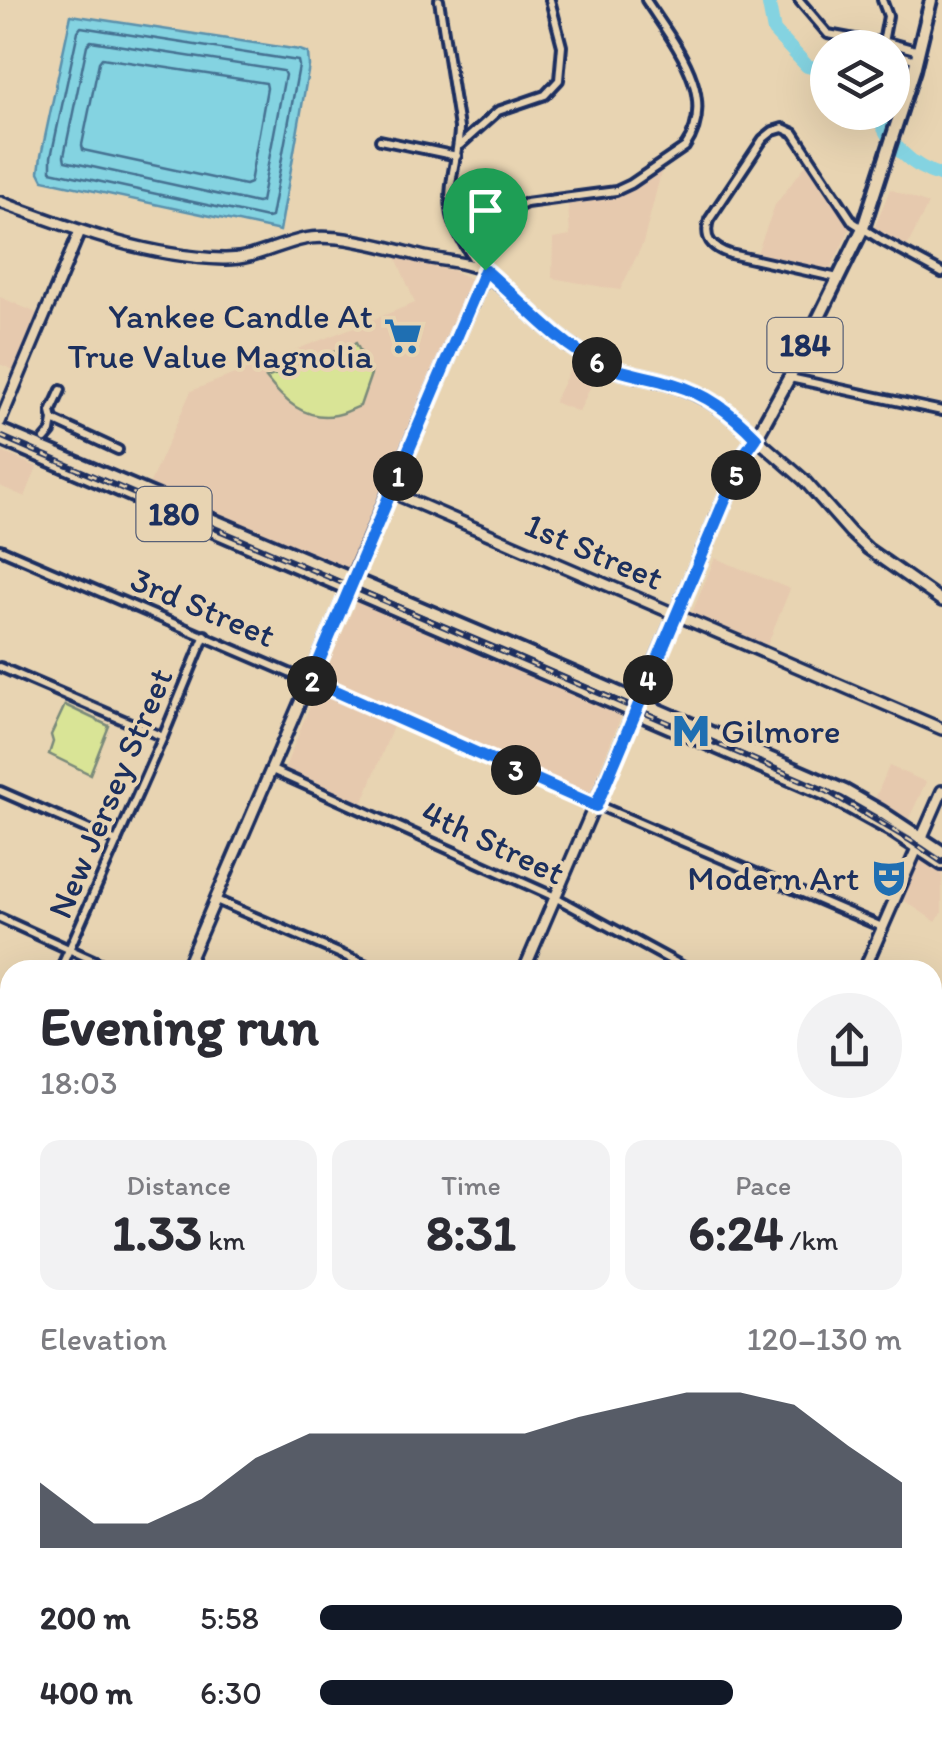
<!DOCTYPE html>
<meta charset="utf-8">
<style>
:root{--surface:#fff;--page:#f2f2f3;--text:#2b2b33;--muted:#7c7c81;--accent:#111827}
body{margin:0;font-family:Itim,sans-serif;background:var(--page);color:var(--text);height:100vh;display:flex;flex-direction:column;font-size:38px;white-space:nowrap}
*{box-sizing:border-box;margin:0}
p{font-size:32px;color:var(--muted)}
.icon{flex:none;width:55px;height:55px;fill:none;stroke:currentColor;stroke-width:2;stroke-linecap:round;stroke-linejoin:round}
.map{position:relative;flex:1;overflow:hidden}
.drawer{position:absolute;left:0px;top:960px;width:942px;height:792px;display:flex;flex-direction:column;background:var(--surface);border-radius:30px 30px 0 0;box-shadow:0 10px 40px #0002}
.drawer>*{flex:none}
.tools{position:absolute;left:810px;top:30px;display:grid;gap:20px}
.tools a{display:grid;place-items:center;width:100px;height:100px;border-radius:50%;background:var(--surface);box-shadow:0 10px 40px #0002;font-size:50px}
.pin{position:absolute;display:grid;place-items:center;width:85px;height:85px;color:#fff;margin:-102px -42px;border-radius:50% 50% 50% 0;rotate:-45deg;box-shadow:0 0 10px #0007}
.pin .icon{rotate:45deg}
.km{position:absolute;width:50px;height:50px;margin:-25px;border-radius:50%;background:#222;color:#fff;font-size:28px;line-height:50px;text-align:center}
.round{display:grid;place-items:center;flex:none;width:105px;height:105px;border-radius:52px;background:var(--page)}
.headline{display:flex;align-items:center;justify-content:space-between;height:170px;padding:0 40px}
h1{font-size:55px;font-weight:800;line-height:75px}
.figures{display:grid;grid-template-columns:repeat(3,1fr);gap:15px;height:170px;padding:10px 40px}
.figures div{display:grid;align-content:center;border-radius:20px;background:var(--page);text-align:center}
.figures b{font-size:50px;font-weight:800}
.figures small{font-size:28px;font-weight:400}
.figures p{font-size:28px}
.chart{height:280px;padding:20px 40px}
.chart p{display:flex;justify-content:space-between}
.chart svg{width:100%;height:180px;margin-top:10px;fill:var(--accent);opacity:.7}
ul{padding:0 40px;list-style:none;font-size:32px}
li{display:grid;grid-template-columns:160px 120px 1fr;align-items:center;height:75px}
li i{height:25px;border-radius:12px;background:var(--accent)}
.map>svg:first-child{display:block}
</style>
<div class="map">
<svg width="942" height="1752" viewBox="0 0 942 1752">
<rect width="100%" height="100%" fill="#e8d4b2"/>
<filter id="ink" filterUnits="userSpaceOnUse"><feTurbulence type="fractalNoise" baseFrequency=".01" numOctaves="2"/><feDisplacementMap in="SourceGraphic" scale="20" xChannelSelector="R" yChannelSelector="G"/><feConvolveMatrix kernelMatrix="1 2 1 2 8 2 1 2 1" color-interpolation-filters="sRGB"/></filter>
<g filter="url(#ink)">
<g fill="#e6c9ae">
<polygon points="808,162 851,227 831,268 827,270 757,253 775,205"/>
<polygon points="662,169 643,243 620,290 552,278 553,239 570,236 568,204 621,196"/>
<polygon points="890,189 928,204 907,247 874,229"/>
<polygon points="396,257 452,270 475,281 354,565 345,569 149,485 191,391 415,303"/>
<polygon points="0,297 39,314 15,371 0,364"/>
<polygon points="575,359 598,370 579,412 554,402"/>
<polygon points="0,451 37,467 25,497 0,486"/>
<polygon points="715,558 790,589 767,646 691,615"/>
<polygon points="358,598 596,700 596,703 600,706 604,704 617,709 620,719 589,796 322,679"/>
<polygon points="316,691 394,724 361,807 283,772"/>
<polygon points="889,766 926,782 906,825 873,804"/>
<polygon points="921,859 942,873 942,913 936,922 902,899"/>
</g>
<g fill="#d9e496" stroke="#7a8a7a" stroke-width="2.5">
<path d="M356,343L371,374L360,406C352,409 344,414 336,415C305,421 283,400 266,378Z"/>
<polygon points="65,705 109,726 90,774 49,754 53,742 51,735"/>
</g>
<polygon fill="#84d3e1" stroke="#5a91ad" stroke-width="2.5" points="71,15 300,50 308,53 309,66 280,231 43,180 39,172 41,156"/>
<g fill="none" stroke-linecap="round" stroke-linejoin="round">
<g stroke="#457192" stroke-width="2.5">
<polygon points="81,27 298,61 299,66 271,217 267,218 51,171 51,157 78,31"/>
<polygon points="91,41 283,71 285,75 261,202 257,203 65,161 64,156 87,45"/>
<polygon points="102,58 266,83 267,88 250,183 245,185 83,150 82,145 99,62"/>
</g>
<g stroke="#84d3e1" stroke-width="14">
<polyline points="768,0 774,31 807,66 828,71"/>
<path d="M877,112C887,143 911,167 942,176"/>
</g>
<g stroke="#1b2f5e" stroke-width="14">
<g id="minor">
<path d="M439,0L459,128C459,155 447,183 451,209C453,230 468,250 479,268"/>
<polyline points="799,0 828,34 871,42 883,41 919,51"/>
<polyline points="882,48 888,16 882,0"/>
<polyline points="892,52 916,60"/>
<polyline points="380,140 457,156"/>
<polyline points="460,145 498,111 545,95 559,80 562,46 550,0"/>
<path d="M479,268C488,239 497,215 526,203L616,191L631,184L685,147C720,96 673,42 646,0"/>
<path d="M838,278L730,254C712,248 703,239 709,220L763,139L773,131L783,128L794,133L853,222L881,240L942,273"/>
<polyline points="790,378 942,411"/>
<polyline points="53,420 118,450"/>
<polyline points="45,439 51,432 53,420 51,412 61,390"/>
<polyline points="0,549 882,927"/>
<polyline points="0,667 163,737"/>
<polyline points="272,770 555,897 689,970"/>
<polyline points="0,791 117,842"/>
<polyline points="216,900 378,970"/>
<polyline points="0,918 115,970"/>
<polyline points="60,970 163,737 205,635"/>
<polyline points="0,1110 10,1087"/>
<polyline points="934,1117 942,1100"/>
<polyline points="932,1222 942,1227"/>
<polyline points="932,1363 942,1369"/>
<polyline points="0,1415 10,1419"/>
<polyline points="0,1557 10,1561"/>
<polyline points="932,1558 942,1537"/>
<polyline points="0,1668 10,1672"/>
<polyline points="932,1672 942,1677"/>
<polyline points="932,1683 942,1687"/>
<polyline points="173,1742 197,1752"/>
<polyline points="432,1742 454,1752"/>
<polyline points="760,1742 782,1752"/>
<polyline points="846,1752 850,1742"/>
</g>
</g>
<g stroke="#1b2f5e" stroke-width="16">
<g id="tertiary">
<polyline points="0,422 80,231"/>
<polyline points="391,492 942,729"/>
<polyline points="864,970 942,791"/>
<polyline points="529,1752 533,1742"/>
</g>
</g>
<g stroke="#1b2f5e" stroke-width="16">
<g id="secondary">
<path d="M0,202C71,228 146,257 223,259C252,260 276,245 304,239C337,232 393,249 425,257C445,261 467,262 485,271"/>
<polyline points="756,438 804,480 850,532 868,549 942,601"/>
<polyline points="185,970 349,588"/>
<polyline points="524,970 634,713"/>
<polyline points="0,1402 10,1378"/>
<polyline points="187,1752 192,1742"/>
</g>
</g>
<g stroke="#1b2f5e" stroke-width="18">
<g id="primary">
<polyline points="0,430 504,643 845,791 880,811 942,852"/>
<polyline points="0,439 827,795 892,831 942,864"/>
<path d="M351,582L485,271C519,299 559,345 599,363C615,371 633,374 651,378C694,388 726,406 756,438"/>
<polyline points="637,707 744,455 756,438 789,378 863,228 914,70 931,0"/>
</g>
</g>
<use href="#minor" stroke="#e8d4b2" stroke-width="6"/>
<use href="#tertiary" stroke="#e8d4b2" stroke-width="9"/>
<use href="#secondary" stroke="#e8d4b2" stroke-width="9"/>
<use href="#primary" stroke="#e8d4b2" stroke-width="10"/>
<g stroke="#1b2f5e" stroke-width="6">
<polyline id="rail" points="0,436 827,791 911,841 942,862"/>
</g>
<use href="#rail" stroke="#e8d4b2" stroke-width="2.5" stroke-dasharray="8" stroke-linecap="butt"/>
</g>
</g>
<g fill="none" stroke-linecap="round" stroke-linejoin="round" filter="url(#ink)">
<g stroke="#fff" stroke-width="20">
<path id="route" d="M485,270C519,299 560,346 599,363C622,374 649,376 673,384C707,394 732,413 756,438L744,455L596,806L311,680Z"/>
</g>
<use href="#route" stroke="#1a73e8" stroke-width="12"/>
</g>
<defs>
<g id="supermarket-bare" transform="scale(3)"><path d="M-6-5.5h2.5l.6 2H6L4.5 2H-2.5L-4.4-4H-6ZM-1.5 3.2a1.3 1.3 0 1 0 .1 0ZM3 3.2a1.3 1.3 0 1 0 .1 0Z" fill="#1f6fb2" stroke="#e8d4b2" stroke-width="2.5" paint-order="stroke"/></g>
<g id="metro-bare" transform="scale(3)"><path d="M-5.5 5V-5H-3L0 0L3-5H5.5V5H3V-.5L0 4L-3-.5V5Z" fill="#1f6fb2" stroke="#e8d4b2" stroke-width="2.5" paint-order="stroke"/></g>
<g id="theatre-bare" transform="scale(3)"><path d="M-5-5.5Q0-4 5-5.5V0Q5 5 0 6Q-5 5-5 0ZM-3.3-2.5H-1v1.5H-3.3ZM1-2.5H3.3v1.5H1ZM-2.8 1Q0 5.5 2.8 1Z" fill="#1f6fb2" stroke="#e8d4b2" stroke-width="2.5" paint-order="stroke"/></g>
</defs>
<g fill-rule="evenodd">
<use href="#supermarket-bare" x="403" y="336"/>
<use href="#metro-bare" x="691" y="731"/>
<use href="#theatre-bare" x="889" y="878"/>
</g>
<g text-anchor="middle" dominant-baseline="central" stroke-width="8" stroke-linejoin="round" paint-order="stroke">
<g fill="#e8d4b2" stroke="#586077" stroke-width="2.5">
<rect x="767.5" y="318" width="75" height="54" rx="8"/>
<rect x="136.5" y="487" width="75" height="54" rx="8"/>
</g>
<g font-size="32" font-weight="bold" fill="#1b2f5e">
<text x="805" y="345">184</text>
<text x="174" y="514">180</text>
</g>
<g font-size="35" fill="#1b2f5e" stroke="#e8d4b2" text-anchor="end">
<text x="373" y="316">Yankee Candle At<tspan x="373" dy="40">True Value Magnolia</tspan></text>
<text x="721" y="731" text-anchor="start">Gilmore</text>
<text x="859" y="878">Modern Art</text>
</g>
<g font-size="35" fill="#1b2f5e" stroke="#e8d4b2">
<text transform="translate(594 551) rotate(23)">1st Street</text>
<text transform="translate(203 607) rotate(23)">3rd Street</text>
<text transform="translate(110 793) rotate(-67)">New Jersey Street</text>
<text transform="translate(493 842) rotate(25)">4th Street</text>
</g>
</g>
</svg>
<div class="tools">
<a><svg class="icon" aria-label="layers" viewBox="0 0 24 24"><path d="M12 4l9 5-9 5-9-5zM3 14l9 5 9-5"/></svg></a>
</div>
<div class="pin" style="left:485px;top:270px;background:#1e9e55"><svg class="icon" aria-label="arrive" viewBox="0 0 24 24"><path d="M6 21V4h12l-3 4 3 4H6"/></svg></div>
<b class="km" style="left:398px;top:476px">1</b>
<b class="km" style="left:312px;top:681px">2</b>
<b class="km" style="left:516px;top:770px">3</b>
<b class="km" style="left:648px;top:680px">4</b>
<b class="km" style="left:736px;top:475px">5</b>
<b class="km" style="left:597px;top:362px">6</b>
<section class="drawer">
<div class="headline"><div><h1>Evening run</h1><p>18:03</p></div><a class="round"><svg class="icon" aria-label="share" viewBox="0 0 24 24"><path d="M12 15V3M7 8l5-5 5 5M5 13v7h14v-7"/></svg></a></div>
<div class="figures">
<div><p>Distance</p><b>1.33<small> km</small></b></div>
<div><p>Time</p><b>8:31</b></div>
<div><p>Pace</p><b>6:24<small> /km</small></b></div>
</div>
<div class="chart"><p><span>Elevation</span>120–130 m</p>
<svg viewBox="0 0 160 44" preserveAspectRatio="none"><path d="M0 44V28L10 38L20 38L30 32L40 22L50 16L60 16L70 16L80 16L90 16L100 12L110 9L120 6L130 6L140 9L150 19L160 28V44z"/></svg>
</div>
<ul>
<li><b>200 m</b>5:58<i style="width:100%"></i></li>
<li><b>400 m</b>6:30<i style="width:71%"></i></li>
</ul>
</section>
</div>
